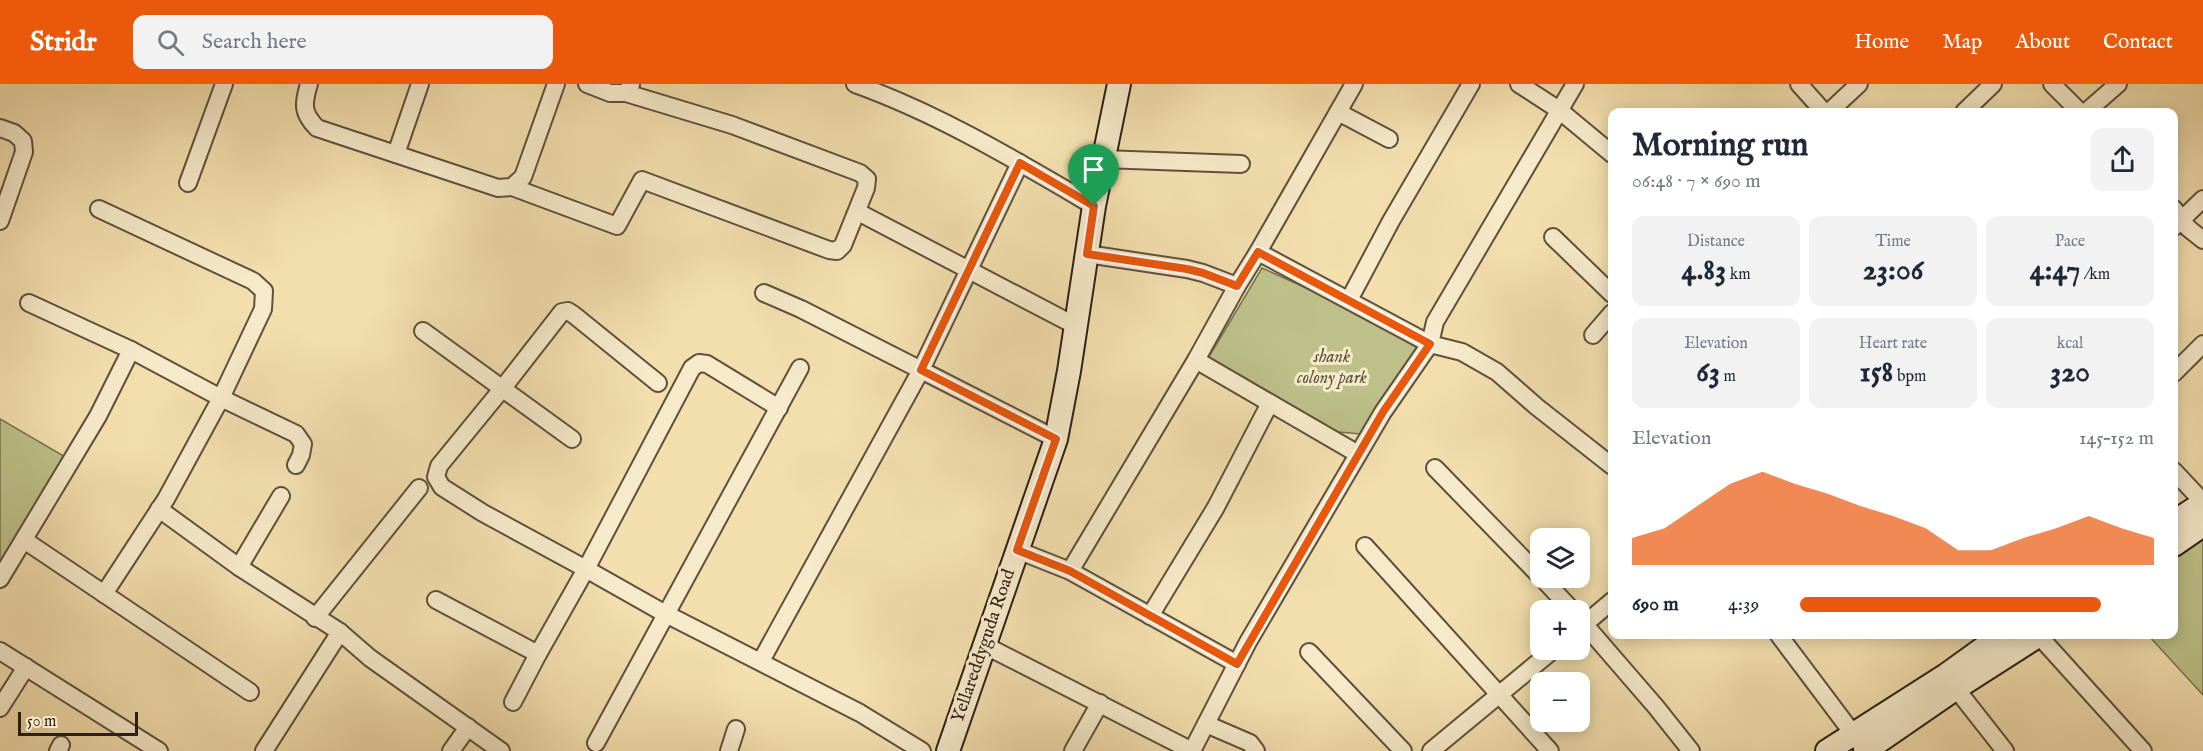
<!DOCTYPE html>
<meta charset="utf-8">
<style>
:root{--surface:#fff;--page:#f2f2f3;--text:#1f2937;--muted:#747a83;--accent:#ea580c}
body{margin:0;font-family:"IM FELL English",serif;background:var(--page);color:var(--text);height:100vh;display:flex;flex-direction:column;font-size:22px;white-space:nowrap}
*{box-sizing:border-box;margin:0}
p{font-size:20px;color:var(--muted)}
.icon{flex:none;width:33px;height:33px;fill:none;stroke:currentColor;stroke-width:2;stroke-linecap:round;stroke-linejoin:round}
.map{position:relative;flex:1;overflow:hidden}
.details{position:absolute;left:1608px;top:24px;width:570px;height:531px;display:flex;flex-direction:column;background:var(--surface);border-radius:12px;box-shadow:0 3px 15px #0003}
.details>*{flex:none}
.controls{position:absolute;left:1530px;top:444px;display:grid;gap:12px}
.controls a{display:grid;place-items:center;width:60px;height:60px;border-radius:12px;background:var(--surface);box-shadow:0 3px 15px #0003;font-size:30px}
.scale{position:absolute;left:18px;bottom:15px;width:120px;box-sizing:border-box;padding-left:6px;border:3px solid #2c2018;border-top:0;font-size:16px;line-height:21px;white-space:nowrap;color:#2c2018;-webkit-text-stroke:4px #f7eaca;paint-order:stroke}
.pin{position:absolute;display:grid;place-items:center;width:51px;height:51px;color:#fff;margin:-62px -26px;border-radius:50% 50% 50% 0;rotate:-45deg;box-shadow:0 0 6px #0007}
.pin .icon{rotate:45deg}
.round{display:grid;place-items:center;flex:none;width:63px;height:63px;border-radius:12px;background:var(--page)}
.overview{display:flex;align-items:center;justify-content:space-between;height:102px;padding:0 24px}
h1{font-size:33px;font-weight:800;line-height:45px}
.metrics{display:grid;grid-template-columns:repeat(3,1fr);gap:9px;height:102px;padding:6px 24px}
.metrics div{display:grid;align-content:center;border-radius:12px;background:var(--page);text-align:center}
.metrics b{font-size:30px;font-weight:800}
.metrics small{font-size:16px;font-weight:400}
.metrics p{font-size:16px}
.chart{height:168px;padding:12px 24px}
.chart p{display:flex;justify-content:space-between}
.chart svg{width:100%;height:108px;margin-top:6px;fill:var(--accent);opacity:.7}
ul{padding:0 24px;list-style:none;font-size:20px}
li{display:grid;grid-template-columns:96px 72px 1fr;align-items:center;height:45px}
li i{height:15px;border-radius:8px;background:var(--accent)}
header{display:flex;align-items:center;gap:36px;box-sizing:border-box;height:84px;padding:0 30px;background:var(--accent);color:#fff}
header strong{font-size:28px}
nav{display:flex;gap:33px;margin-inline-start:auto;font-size:21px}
.search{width:420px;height:54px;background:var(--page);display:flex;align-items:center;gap:15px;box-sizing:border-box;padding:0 21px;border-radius:12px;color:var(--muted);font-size:22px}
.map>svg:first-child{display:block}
</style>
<header>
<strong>Stridr</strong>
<div class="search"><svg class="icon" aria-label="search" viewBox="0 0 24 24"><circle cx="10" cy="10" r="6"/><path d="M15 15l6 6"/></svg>Search here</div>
<nav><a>Home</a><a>Map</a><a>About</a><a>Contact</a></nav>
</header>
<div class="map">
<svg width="2203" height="667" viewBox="0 0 2203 667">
<rect width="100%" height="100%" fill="#f3dfae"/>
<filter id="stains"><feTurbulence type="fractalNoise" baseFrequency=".00333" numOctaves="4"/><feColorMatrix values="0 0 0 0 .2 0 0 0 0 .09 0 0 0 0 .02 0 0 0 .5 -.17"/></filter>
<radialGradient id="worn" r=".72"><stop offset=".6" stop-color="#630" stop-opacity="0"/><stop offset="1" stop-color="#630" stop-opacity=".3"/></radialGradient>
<g fill="#bdc189" stroke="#747050" stroke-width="1.5">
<polygon points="1262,184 1430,260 1361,350 1317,346 1204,281"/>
<polygon points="0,335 67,374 0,481"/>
<polygon points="2203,454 2203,611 2148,551 2174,550 2174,473"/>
</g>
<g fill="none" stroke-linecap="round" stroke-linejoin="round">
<g stroke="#5e503e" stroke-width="20">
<g id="street">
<path d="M309,0C303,20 302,29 317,44L498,104L512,103L523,93L556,0"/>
<polyline points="587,0 610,9 626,9 631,1"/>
<path d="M855,0C939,30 1017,77 1094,122"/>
<polyline points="1519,0 1559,26 1612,70"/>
<polyline points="1799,0 1824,28"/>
<polyline points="2052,0 2080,28"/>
<polyline points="1338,28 1389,55"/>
<polyline points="1829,28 1859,0"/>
<polyline points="1964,28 1993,0"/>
<polyline points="2086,28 2118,0"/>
<polyline points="0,44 14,49 23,57 24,68 0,137"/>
<polyline points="396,70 420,0"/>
<polyline points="1103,75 1241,80"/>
<polyline points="1020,79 921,286 1056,355"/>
<polyline points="188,99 224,0"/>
<polyline points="512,103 617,142 642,96 829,166 837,167 843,161 866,104 867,95 860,89 732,41 626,9"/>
<polyline points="99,125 253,197 264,207 263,225 221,314 131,266"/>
<polyline points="2174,125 2188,144 2203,156"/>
<polyline points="858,128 1076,242"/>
<polyline points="2174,143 2203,115"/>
<polyline points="1553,153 1612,210"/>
<polyline points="1258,168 1354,0"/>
<polyline points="1087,170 1187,185 1203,189 1237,202 1258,168 1430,260 1462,268 1497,288 1537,323 1612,382"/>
<polyline points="1349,216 1391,137 1471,0"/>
<polyline points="423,247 572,355"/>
<polyline points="1593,251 1612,229"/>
<polyline points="1196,276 1237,202"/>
<polyline points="2174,289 2203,260"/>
<polyline points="658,299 574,231 568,227 562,228 502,305 439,382 436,393 442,403 483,429 586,485 692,284 699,279 707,280 779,324"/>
<polyline points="1270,319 1358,370"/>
<polyline points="1435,384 1540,492"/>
<polyline points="2174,387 2203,418"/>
<polyline points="159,425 239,483 340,548 370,574 501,667"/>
<polyline points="24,456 250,608"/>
<polyline points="1365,462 1550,667"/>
<polyline points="1017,466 1070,487 1237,580"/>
<polyline points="239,483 281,412"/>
<polyline points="1070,487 1196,276 1270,319 1216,423 1150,532"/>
<polyline points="1542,494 1572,526"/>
<polyline points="0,495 98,332 131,266 29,219"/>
<polyline points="104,510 166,415 221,314 296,350 303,360 301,371 296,381"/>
<polyline points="436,516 538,570 586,485 662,528 860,629 922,667"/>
<polyline points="315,534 419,404"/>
<polyline points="1580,535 1656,623 1691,667"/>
<polyline points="1580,544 1612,517"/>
<polyline points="1778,550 1860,659"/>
<polyline points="2039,552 2143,667"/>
<polyline points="984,561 1192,667"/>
<polyline points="0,567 159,667"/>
<polyline points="1309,568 1403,667"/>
<polyline points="761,577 921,286 801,225 764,209"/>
<polyline points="1950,597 2005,667"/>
<polyline points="513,618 538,570"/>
<polyline points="0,624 26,583"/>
<polyline points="1206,640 1250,659 1256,667"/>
<polyline points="596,659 800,284"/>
<polyline points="58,667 61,661"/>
<polyline points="264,667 340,548"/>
<polyline points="451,667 468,643"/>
<polyline points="729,667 736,645"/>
<polyline points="1073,667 1100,619"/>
<polyline points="1192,667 1248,558 1383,328 1430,260 1435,238 1575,0"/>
<polyline points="1431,667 1553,566"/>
</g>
</g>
<g stroke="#2c2018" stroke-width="26">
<g id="secondary">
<polyline points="2174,438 2203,419"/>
<polyline points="2174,461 2203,441"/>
<polyline points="948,667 1056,355 1069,287 1094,122 1119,0"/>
<polyline points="1827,667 1946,591 2003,550"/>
<polyline points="1865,667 1955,605 2041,550"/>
</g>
</g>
<use href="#street" stroke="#f7eaca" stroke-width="16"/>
<use href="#secondary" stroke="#f7eaca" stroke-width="22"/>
</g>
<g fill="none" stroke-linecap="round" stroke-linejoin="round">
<g stroke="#fff" stroke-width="12">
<polygon id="route" points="1020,79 1094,122 1087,170 1187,185 1203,189 1237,202 1258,168 1430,260 1383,328 1237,580 1070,487 1017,466 1056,355 921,286"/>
</g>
<use href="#route" stroke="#ea580c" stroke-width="8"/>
</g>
<g text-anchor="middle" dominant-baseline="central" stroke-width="6" stroke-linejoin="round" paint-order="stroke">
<g font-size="18" font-style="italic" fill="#58503a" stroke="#f7eaca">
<text x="1332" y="273">shank<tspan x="1332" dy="21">colony park</tspan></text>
</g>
<g font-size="18" fill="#2c2018" stroke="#f7eaca">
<text transform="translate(984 562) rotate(-71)">Yellareddyguda Road</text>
</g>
</g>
<rect width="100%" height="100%" filter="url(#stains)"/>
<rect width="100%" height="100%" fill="url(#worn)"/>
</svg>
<div class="controls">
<a><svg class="icon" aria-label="layers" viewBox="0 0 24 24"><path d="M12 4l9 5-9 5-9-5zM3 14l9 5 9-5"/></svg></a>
<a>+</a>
<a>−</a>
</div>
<div class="scale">50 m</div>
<div class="pin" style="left:1094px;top:122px;background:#1e9e55"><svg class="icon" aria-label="arrive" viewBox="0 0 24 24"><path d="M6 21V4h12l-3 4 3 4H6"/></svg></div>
<section class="details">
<div class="overview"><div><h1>Morning run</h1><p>06:48 · 7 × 690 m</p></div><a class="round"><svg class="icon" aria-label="share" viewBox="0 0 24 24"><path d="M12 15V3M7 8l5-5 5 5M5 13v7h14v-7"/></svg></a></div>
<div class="metrics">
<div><p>Distance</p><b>4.83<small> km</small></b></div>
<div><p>Time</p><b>23:06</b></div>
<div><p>Pace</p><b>4:47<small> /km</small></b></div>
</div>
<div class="metrics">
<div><p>Elevation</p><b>63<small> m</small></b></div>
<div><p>Heart rate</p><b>158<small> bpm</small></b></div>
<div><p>kcal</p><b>320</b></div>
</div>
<div class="chart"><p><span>Elevation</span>145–152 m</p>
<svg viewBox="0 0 160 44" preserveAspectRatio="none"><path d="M0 44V33L10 29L20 20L30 11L40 6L50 11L60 15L70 20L80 24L90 29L100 38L110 38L120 33L130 29L140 24L150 29L160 33V44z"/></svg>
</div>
<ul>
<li><b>690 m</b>4:39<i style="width:85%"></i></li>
</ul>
</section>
</div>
